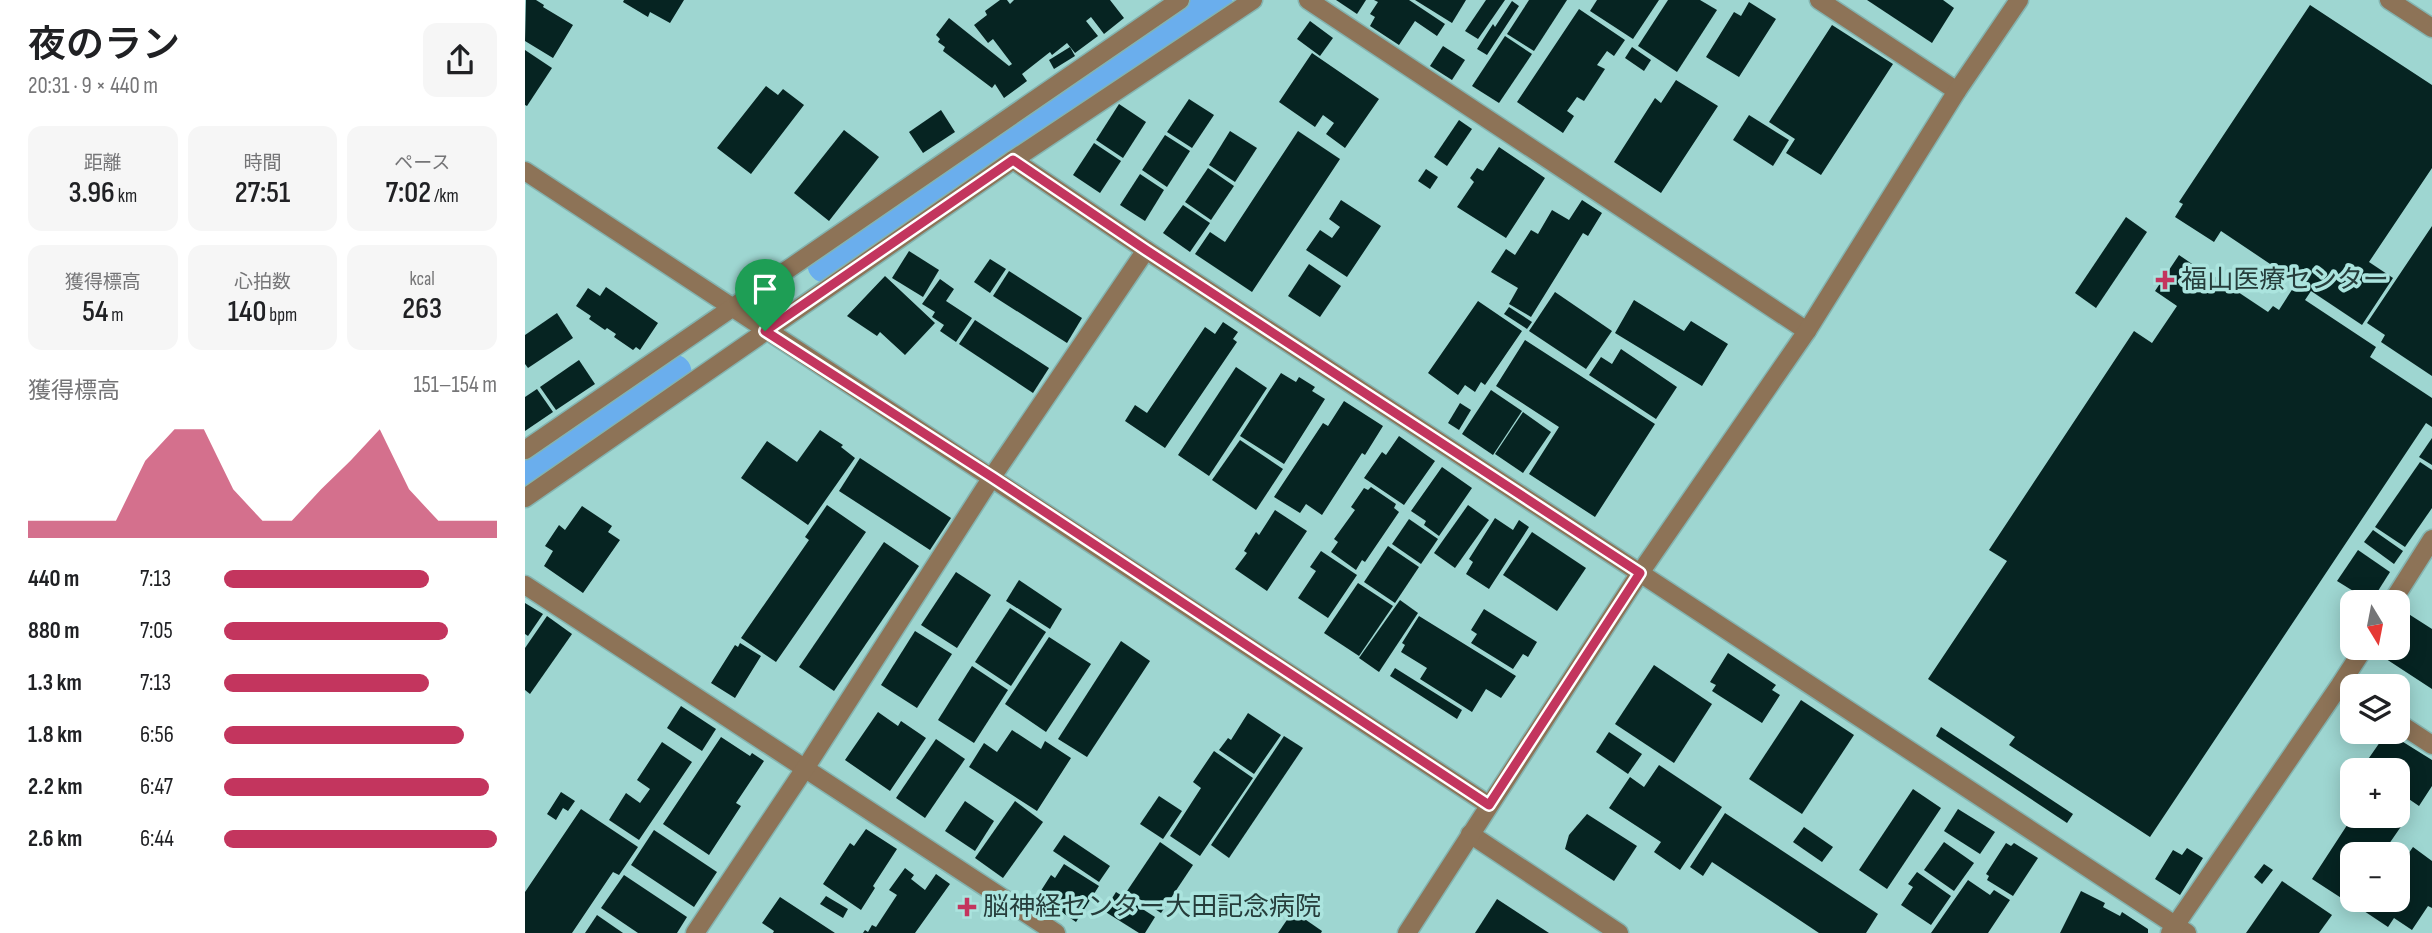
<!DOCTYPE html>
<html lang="ja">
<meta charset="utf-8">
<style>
:root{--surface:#fff;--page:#f6f6f6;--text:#202124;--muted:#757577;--accent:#c3355e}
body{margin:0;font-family:"Sofia Sans Condensed","Noto Sans JP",sans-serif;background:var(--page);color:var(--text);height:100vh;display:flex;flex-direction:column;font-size:26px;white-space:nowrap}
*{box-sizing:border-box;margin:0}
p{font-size:23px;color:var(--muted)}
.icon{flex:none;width:38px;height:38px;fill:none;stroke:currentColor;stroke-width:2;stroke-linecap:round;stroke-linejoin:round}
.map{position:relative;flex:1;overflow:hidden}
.panel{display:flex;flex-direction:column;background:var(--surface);width:525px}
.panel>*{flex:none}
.needle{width:46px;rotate:170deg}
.controls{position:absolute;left:1815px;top:590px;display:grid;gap:14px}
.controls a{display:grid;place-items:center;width:70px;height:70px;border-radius:14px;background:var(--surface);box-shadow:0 4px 18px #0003;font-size:35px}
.pin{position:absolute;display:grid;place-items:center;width:60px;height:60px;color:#fff;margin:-72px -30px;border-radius:50% 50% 50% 0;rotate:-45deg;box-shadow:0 0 7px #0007}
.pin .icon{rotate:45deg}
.round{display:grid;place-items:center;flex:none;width:74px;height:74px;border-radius:14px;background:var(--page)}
.head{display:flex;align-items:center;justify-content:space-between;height:119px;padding:0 28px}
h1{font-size:38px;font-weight:600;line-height:52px}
.metrics{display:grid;grid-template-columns:repeat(3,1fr);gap:10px;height:119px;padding:7px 28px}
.metrics div{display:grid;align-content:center;border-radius:14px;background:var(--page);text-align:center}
.metrics b{font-size:30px;font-weight:600}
.metrics small{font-size:19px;font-weight:400}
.metrics p{font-size:19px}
.chart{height:196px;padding:14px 28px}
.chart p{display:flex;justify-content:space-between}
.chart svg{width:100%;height:126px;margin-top:7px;fill:var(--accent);opacity:.7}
ul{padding:0 28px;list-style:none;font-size:23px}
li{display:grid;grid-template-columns:112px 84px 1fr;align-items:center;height:52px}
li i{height:18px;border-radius:9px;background:var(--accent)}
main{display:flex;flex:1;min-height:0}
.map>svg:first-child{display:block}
</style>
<main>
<section class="panel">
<div class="head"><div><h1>夜のラン</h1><p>20:31 · 9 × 440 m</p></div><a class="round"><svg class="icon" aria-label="share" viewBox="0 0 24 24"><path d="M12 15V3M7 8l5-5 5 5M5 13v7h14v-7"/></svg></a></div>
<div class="metrics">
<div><p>距離</p><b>3.96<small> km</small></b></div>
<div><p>時間</p><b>27:51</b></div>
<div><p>ペース</p><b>7:02<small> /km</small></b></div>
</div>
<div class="metrics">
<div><p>獲得標高</p><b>54<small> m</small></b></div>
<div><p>心拍数</p><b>140<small> bpm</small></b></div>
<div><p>kcal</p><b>263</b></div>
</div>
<div class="chart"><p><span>獲得標高</span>151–154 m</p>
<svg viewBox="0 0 160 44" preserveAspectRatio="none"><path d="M0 44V38L10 38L20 38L30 38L40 17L50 6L60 6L70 27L80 38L90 38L100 27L110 17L120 6L130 27L140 38L150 38L160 38V44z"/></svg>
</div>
<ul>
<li><b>440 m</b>7:13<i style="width:75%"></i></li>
<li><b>880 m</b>7:05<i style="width:82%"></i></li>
<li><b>1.3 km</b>7:13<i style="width:75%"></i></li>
<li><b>1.8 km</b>6:56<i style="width:88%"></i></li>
<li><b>2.2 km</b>6:47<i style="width:97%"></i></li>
<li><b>2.6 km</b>6:44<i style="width:100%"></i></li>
</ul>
</section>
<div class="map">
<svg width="1907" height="933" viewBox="0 0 1907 933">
<rect width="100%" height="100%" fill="#9ed6d1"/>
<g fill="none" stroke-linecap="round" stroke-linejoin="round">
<g stroke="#6aaeed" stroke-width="35">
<polyline points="300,265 690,0"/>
<polyline points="0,476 149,372"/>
</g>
</g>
<g fill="#062422">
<polygon points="1,0 11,0 19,5 18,7 48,25 28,58 0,41"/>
<polygon points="99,0 159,0 145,23 125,12 123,17 98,2"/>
<polygon points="475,0 482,0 485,4 489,0 585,0 599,18 579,34 566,17 561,21 573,36 550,53 542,43 527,55 525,52 497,74 502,81 479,98 470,84 467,88 418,51 420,47 413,42 415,39 411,35 424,18 484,66 487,64 468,39 463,43 449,25 462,15 460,11"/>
<polygon points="811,0 841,0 832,14"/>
<polygon points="849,0 884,0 920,24 912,36 890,21 874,45 845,26 850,17 845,14 853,2"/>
<polygon points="890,0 941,0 927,23"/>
<polygon points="961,0 980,0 953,39 940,31"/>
<polygon points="1004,0 1042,0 1009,51 982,34"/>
<polygon points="1072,0 1134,0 1108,39 1065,11"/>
<polygon points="1143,0 1175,0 1192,10 1152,72 1113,46"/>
<polygon points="1342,0 1418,0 1429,8 1407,43"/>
<polygon points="987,1 994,6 962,55 952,49 968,24 970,27"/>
<polygon points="1224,2 1251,19 1214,77 1181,57 1209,12 1216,16"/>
<polygon points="1785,5 1907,85 1907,168 1844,262 1868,278 1837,325 1786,291 1780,300 1851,347 1845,357 1907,398 1907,427 1901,423 1625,837 1484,745 1490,737 1403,679 1482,561 1464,550 1609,331 1627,343 1652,306 1630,291 1654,255 1676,270 1677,268 1743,312 1748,306 1754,310 1772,282 1696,231 1689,242 1650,217 1658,204 1654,202"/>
<polygon points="1054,9 1100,40 1089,56 1082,51 1072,65 1080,69 1059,101 1052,97 1042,111 1049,116 1038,133 992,102"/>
<polygon points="785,21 808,38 795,56 772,39"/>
<polygon points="1307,25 1368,64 1296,175 1261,153 1270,139 1244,122"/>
<polygon points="980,36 1007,54 974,103 947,86"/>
<polygon points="918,46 940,60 927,80 905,66"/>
<polygon points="545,47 550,56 529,69 524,60"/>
<polygon points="1107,47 1126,60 1119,71 1100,58"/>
<polygon points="0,50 27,68 2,106 0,105"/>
<polygon points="787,53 854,99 820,148 801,134 809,123 798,115 790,127 754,102"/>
<polygon points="1151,80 1193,106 1136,193 1089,162 1130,98 1136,103"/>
<polygon points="241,86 253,95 258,89 279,105 226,174 192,148"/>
<polygon points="664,99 689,115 667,148 642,132"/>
<polygon points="594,104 621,122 598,158 571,140"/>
<polygon points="416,110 430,132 398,153 384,132"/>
<polygon points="1224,115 1264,140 1248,166 1208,140"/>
<polygon points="934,120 947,129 922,166 909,157"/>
<polygon points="319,130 354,157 304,221 269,193"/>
<polygon points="705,131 732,148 710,182 684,165"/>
<polygon points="773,131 815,159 727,292 670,254 685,232 700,242"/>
<polygon points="640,135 665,151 642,187 617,170"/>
<polygon points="569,143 596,161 575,193 548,175"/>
<polygon points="974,147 1020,178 981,238 932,207 949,182 945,178 952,168 958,171"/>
<polygon points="683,168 709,186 686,220 660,202"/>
<polygon points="901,169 913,177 905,189 893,181"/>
<polygon points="615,174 639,190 620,221 595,205"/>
<polygon points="816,200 856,226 822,277 781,250 795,230 807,238 815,227 804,219"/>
<polygon points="1057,200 1077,213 1063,236 1058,233 1006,317 984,304 993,288 966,272 981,249 990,255 1006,230 1013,234 1027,210 1044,220"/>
<polygon points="658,205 685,223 665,252 638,233"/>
<polygon points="1601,217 1622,232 1571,308 1550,293"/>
<polygon points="1907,226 1907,376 1856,342 1860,335 1842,323"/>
<polygon points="384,251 414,270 398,297 367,278"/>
<polygon points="465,259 481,269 465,293 449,282"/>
<polygon points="784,264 816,286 795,317 763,296"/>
<polygon points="484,271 557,318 542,343 468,296"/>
<polygon points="360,276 410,323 380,355 355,332 352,336 322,316"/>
<polygon points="415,279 429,289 421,301 447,318 431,342 415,331 419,325 407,317 410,312 397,304"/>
<polygon points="81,287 133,323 115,350 111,347 108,350 89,337 91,334 82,328 80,330 64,319 66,316 51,306 63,288 75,296"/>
<polygon points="1030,292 1087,331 1061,369 1004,331"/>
<polygon points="1109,300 1159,331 1166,321 1203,344 1177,386 1090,333"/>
<polygon points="953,301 997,331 960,385 956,382 950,392 940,385 933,395 903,373"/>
<polygon points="984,307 1007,322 1002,329 979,314"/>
<polygon points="32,313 48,338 3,368 0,364 0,335"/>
<polygon points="450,320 524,368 508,393 434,344"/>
<polygon points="698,322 713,332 708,339 712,342 640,448 600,421 610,405 622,413 680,327 690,334"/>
<polygon points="1000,340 1130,424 1070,517 1004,474 1034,427 971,386"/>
<polygon points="1096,349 1152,387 1131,419 1064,375 1076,357 1087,364"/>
<polygon points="54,360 70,384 31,410 15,387"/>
<polygon points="711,367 742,388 684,476 653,455"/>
<polygon points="756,373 771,382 774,377 790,387 787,391 800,399 759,464 715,436"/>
<polygon points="12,389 28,412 0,431 0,397"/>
<polygon points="966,390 997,411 968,455 937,434"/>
<polygon points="819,401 858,426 840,455 837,453 797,515 781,504 775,513 749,497 798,423 803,426"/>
<polygon points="935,403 946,410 934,430 923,423"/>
<polygon points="998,412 1026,432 998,473 970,454"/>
<polygon points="295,430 318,445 316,447 330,458 283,525 216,478 242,441 272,462"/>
<polygon points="874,436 910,461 879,505 839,478 857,452 861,455"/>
<polygon points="1907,438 1907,465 1894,457"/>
<polygon points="715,440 758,469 731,510 687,480"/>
<polygon points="335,458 426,518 405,550 314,491"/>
<polygon points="1895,462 1907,470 1907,508 1880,547 1850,527"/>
<polygon points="917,467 947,488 914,536 899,525 901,521 886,511"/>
<polygon points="846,487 871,504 869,508 874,512 840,562 837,560 831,570 806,552 813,542 809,539 830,510 826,507 839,488 843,490"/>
<polygon points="302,505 341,532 251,662 216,638 284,540 280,537"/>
<polygon points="943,505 964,520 930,568 909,553"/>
<polygon points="57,506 87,526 83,532 95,540 58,593 19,566 28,551 20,546 34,525 40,530"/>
<polygon points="750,510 782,531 742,591 710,569 722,553 719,551 731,532 734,535"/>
<polygon points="970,518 988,530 994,520 1004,527 964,589 941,574 948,562 944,559"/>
<polygon points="884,519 913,539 896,564 867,544"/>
<polygon points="1848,530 1878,551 1869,564 1839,542"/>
<polygon points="1007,532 1061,568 1032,611 978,575"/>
<polygon points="359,542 394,566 309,691 274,667"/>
<polygon points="863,546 894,567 870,603 839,582"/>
<polygon points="1833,550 1865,572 1846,602 1812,581"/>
<polygon points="796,551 832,575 803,618 773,598 791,571 785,567"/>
<polygon points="431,572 466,595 432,648 396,625"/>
<polygon points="494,580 537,609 525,629 481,601"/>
<polygon points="833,583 868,606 834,656 799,633"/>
<polygon points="875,600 893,613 854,672 834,658"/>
<polygon points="0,603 18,614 3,636 0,634"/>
<polygon points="485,608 521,632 486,686 450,662"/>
<polygon points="959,609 1012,642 1003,657 998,654 988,669 946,643 952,634 946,630"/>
<polygon points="1882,613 1907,629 1907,689 1855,655 1860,648 1872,648 1872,628"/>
<polygon points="22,616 47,634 5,694 0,690 0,648"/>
<polygon points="894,616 991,676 976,698 961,689 947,712 895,679 902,668 876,652 880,645 877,643"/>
<polygon points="390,631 427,654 392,708 356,685"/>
<polygon points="524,637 566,664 521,732 480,704"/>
<polygon points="596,641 625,661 562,757 533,739"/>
<polygon points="215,643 236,656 210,698 186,683 210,645 213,647"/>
<polygon points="1203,653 1251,685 1247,690 1255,695 1237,723 1187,691 1191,685 1185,682"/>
<polygon points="1129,665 1187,704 1149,763 1090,724"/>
<polygon points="447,666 483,690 449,743 413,720"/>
<polygon points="870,668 937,710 932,719 865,676"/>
<polygon points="1276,700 1329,735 1277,814 1224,779"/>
<polygon points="156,706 191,729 177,751 142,728"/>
<polygon points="353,712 373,726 376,721 401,738 365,791 320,760"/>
<polygon points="723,713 756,735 729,774 694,750 703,738 706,740"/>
<polygon points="1416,727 1548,814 1542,823 1411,736"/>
<polygon points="487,730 516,749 520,741 546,758 512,811 444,767 459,743 472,752"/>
<polygon points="1084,732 1117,754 1103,774 1071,752"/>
<polygon points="1862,732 1907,760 1907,786 1894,806 1872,791 1872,770 1840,770 1837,768"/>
<polygon points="759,736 778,748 704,858 686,845"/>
<polygon points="196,737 225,756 227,753 239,761 211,803 216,806 184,855 138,824"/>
<polygon points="411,739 440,759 400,818 371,798"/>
<polygon points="137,742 167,762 114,840 84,820 101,793 115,803 125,789 112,780"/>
<polygon points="689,751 728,778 675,856 645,836 676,788 668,782"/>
<polygon points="1134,765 1197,807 1155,870 1129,852 1136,842 1084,808 1105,777 1119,787"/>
<polygon points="1388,789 1416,808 1362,889 1334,870"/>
<polygon points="36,792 50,801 43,811 38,808 31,820 22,814"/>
<polygon points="634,796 657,811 638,839 615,824"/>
<polygon points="440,801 469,821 450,851 420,831"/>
<polygon points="490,801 518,822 478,878 450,858"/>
<polygon points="1872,807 1884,815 1857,854 1827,854 1827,899 1824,903 1787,879 1828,816 1872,816"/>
<polygon points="56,809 113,847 94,875 88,872 47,933 0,933 0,892"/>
<polygon points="1433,809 1470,832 1455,854 1419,831"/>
<polygon points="1200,813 1353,914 1341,933 1294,933 1187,862 1178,876 1165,867"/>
<polygon points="1062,814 1112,846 1089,881 1040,849 1044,835"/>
<polygon points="1279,827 1308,847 1297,862 1268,842"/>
<polygon points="341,829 372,849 348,886 350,888 336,910 298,884 325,843 329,846"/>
<polygon points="129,830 192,872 169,907 106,865"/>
<polygon points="539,835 585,866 574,882 528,851"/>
<polygon points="635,842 668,865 636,913 602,891"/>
<polygon points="1419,842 1449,863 1429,891 1399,870"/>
<polygon points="1481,843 1486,846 1489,843 1513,858 1488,896 1462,880 1464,876 1461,874"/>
<polygon points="1888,847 1907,861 1907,908 1903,906 1887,930 1869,918 1863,927 1836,909 1843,900 1872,900 1872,870"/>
<polygon points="1662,848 1678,858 1655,895 1630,879 1648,850 1657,855"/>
<polygon points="539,864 574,886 551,922 538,913 535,917 510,900 526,875 530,878"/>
<polygon points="1739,864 1748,870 1737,884 1729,877"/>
<polygon points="380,868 389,875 386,879 400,890 411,874 425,884 390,933 338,933 340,930 343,932 347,925 351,927 372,895 364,890"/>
<polygon points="1392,872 1426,896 1406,925 1376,905 1388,887 1383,884"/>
<polygon points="99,875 162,917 152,933 113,933 76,908"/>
<polygon points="1443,880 1465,895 1469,890 1485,900 1463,933 1406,933"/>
<polygon points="1757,881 1807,915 1794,933 1721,933"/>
<polygon points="1556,891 1580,903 1578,907 1595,916 1597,912 1623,929 1623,933 1535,933"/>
<polygon points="591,892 630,917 620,933 614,933 579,911"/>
<polygon points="301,896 323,909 318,918 295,904"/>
<polygon points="255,897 310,933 248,933 249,931 237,923"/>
<polygon points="972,899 1024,933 950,933"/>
<polygon points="768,911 797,931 796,933 753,933"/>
<polygon points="72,915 98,933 60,933"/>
</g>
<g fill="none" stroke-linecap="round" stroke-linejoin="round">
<g stroke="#84b4b0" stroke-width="21">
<g id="minor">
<polyline points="783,0 1282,331"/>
<polyline points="1294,0 1432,91"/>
<polyline points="1864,0 1907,28"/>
<polyline points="488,160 621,250 1115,573 1662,933"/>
<polyline points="0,171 964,805"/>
<polyline points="0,450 655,0"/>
<polyline points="0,498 488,160 728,0"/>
<polyline points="0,585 531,933"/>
<polyline points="1867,602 1907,539"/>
<polyline points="1872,722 1907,745"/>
<polyline points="945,834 1094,933"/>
<polyline points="170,933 281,767 467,477 621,250"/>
<polyline points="882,933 1115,573 1282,331 1432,91 1494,0"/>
<polyline points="1645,933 1815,685 1839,648"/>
</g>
</g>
<use href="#minor" stroke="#8d7357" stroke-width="18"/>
</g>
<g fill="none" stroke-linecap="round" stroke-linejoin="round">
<g stroke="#fff" stroke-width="14">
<polygon id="route" points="488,160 621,250 1115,573 964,805 467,477 240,331"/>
</g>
<use href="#route" stroke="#c3355e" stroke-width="9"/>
</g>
<g fill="#c3355e" stroke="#abe4de" stroke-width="2.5">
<path d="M1636.5 269.5h7v7h7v7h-7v7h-7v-7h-7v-7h7z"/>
<path d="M438.5 896.5h7v7h7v7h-7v7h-7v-7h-7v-7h7z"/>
</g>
<g text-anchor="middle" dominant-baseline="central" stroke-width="7" stroke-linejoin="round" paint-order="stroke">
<g font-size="26" fill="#263d3b" stroke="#abe4de" text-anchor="start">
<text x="1656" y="280">福山医療センター</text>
<text x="458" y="907">脳神経センター大田記念病院</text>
</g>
</g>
</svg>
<div class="controls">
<a><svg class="needle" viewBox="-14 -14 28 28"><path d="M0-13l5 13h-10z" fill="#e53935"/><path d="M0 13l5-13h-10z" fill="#757577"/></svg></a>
<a><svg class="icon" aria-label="layers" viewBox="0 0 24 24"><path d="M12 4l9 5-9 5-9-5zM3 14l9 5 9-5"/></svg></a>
<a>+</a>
<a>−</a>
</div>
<div class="pin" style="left:240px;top:331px;background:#1e9e55"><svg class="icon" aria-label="arrive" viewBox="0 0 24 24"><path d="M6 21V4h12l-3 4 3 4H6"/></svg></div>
</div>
</main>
